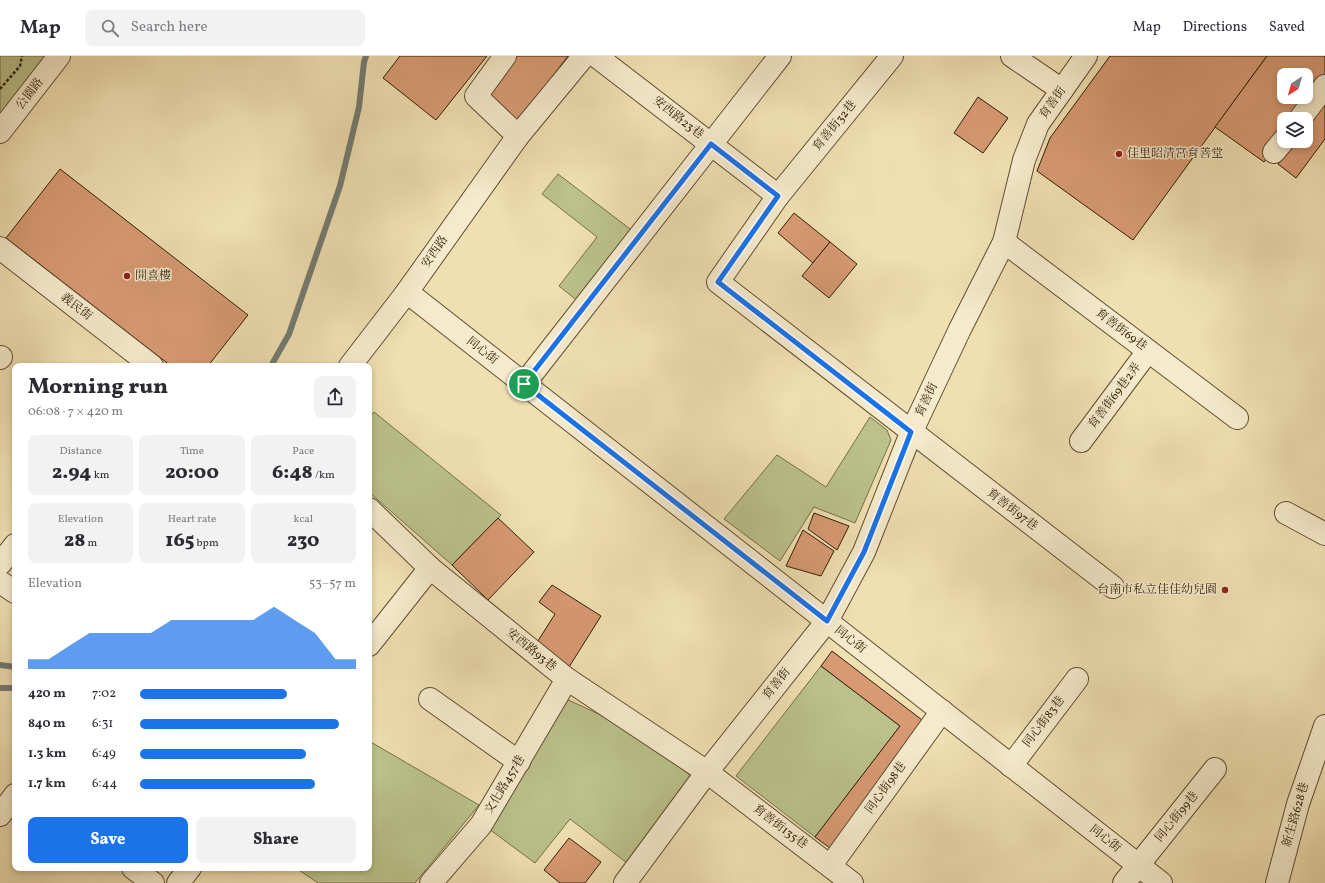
<!DOCTYPE html>
<meta charset="utf-8">
<style>
:root{--surface:#fff;--page:#f2f2f3;--text:#2b2b33;--muted:#7c7c81;--line:#e1e1e2;--accent:#1a73e8}
body{margin:0;font-family:Vollkorn,"Noto Serif TC",serif;background:var(--page);color:var(--text);height:100vh;display:flex;flex-direction:column;font-size:15px;white-space:nowrap}
*{box-sizing:border-box;margin:0}
p{font-size:13px;color:var(--muted)}
.icon{flex:none;width:22px;height:22px;fill:none;stroke:currentColor;stroke-width:2;stroke-linecap:round;stroke-linejoin:round}
.map{position:relative;flex:1;overflow:hidden}
.details{position:absolute;left:12px;top:307px;width:360px;height:508px;display:flex;flex-direction:column;background:var(--surface);border-radius:8px;box-shadow:0 2px 6px #0003}
.details>*{flex:none}
.needle{width:26px;rotate:217deg}
.tools{position:absolute;left:1277px;top:12px;display:grid;gap:8px}
.tools a{display:grid;place-items:center;width:36px;height:36px;border-radius:8px;background:var(--surface);box-shadow:0 2px 6px #0003;font-size:20px}
.pin{position:absolute;display:grid;place-items:center;width:34px;height:34px;color:#fff;margin:-17px;border:2px solid #fff;border-radius:50%;box-shadow:0 1px 4px #0007}
.round{display:grid;place-items:center;flex:none;width:42px;height:42px;border-radius:8px;background:var(--page)}
.head{display:flex;align-items:center;justify-content:space-between;height:68px;padding:0 16px}
h1{font-size:22px;font-weight:800;line-height:30px}
.stats{display:grid;grid-template-columns:repeat(3,1fr);gap:6px;height:68px;padding:4px 16px}
.stats div{display:grid;align-content:center;border-radius:8px;background:var(--page);text-align:center}
.stats b{font-size:20px;font-weight:800}
.stats small{font-size:11px;font-weight:400}
.stats p{font-size:11px}
.chart{height:112px;padding:8px 16px}
.chart p{display:flex;justify-content:space-between}
.chart svg{width:100%;height:72px;margin-top:4px;fill:var(--accent);opacity:.7}
.cta{display:flex;gap:8px;margin-top:auto;padding:8px 16px}
.cta a{flex:1;height:46px;border-radius:8px;background:var(--accent);color:#fff;font-size:16px;font-weight:800;line-height:46px;text-align:center}
.cta a+a{background:var(--page);color:var(--text)}
ul{padding:0 16px;list-style:none;font-size:13px}
li{display:grid;grid-template-columns:64px 48px 1fr;align-items:center;height:30px}
li i{height:10px;border-radius:5px;background:var(--accent)}
header{display:flex;align-items:center;gap:24px;box-sizing:border-box;height:56px;padding:0 20px;background:var(--surface);border-bottom:1px solid var(--line)}
header strong{font-size:19px}
nav{display:flex;gap:22px;margin-inline-start:auto;font-size:14px}
.search{width:280px;height:36px;background:var(--page);display:flex;align-items:center;gap:10px;box-sizing:border-box;padding:0 14px;border-radius:8px;color:var(--muted);font-size:15px}
.map>svg:first-child{display:block}
</style>
<header>
<strong>Map</strong>
<div class="search"><svg class="icon" aria-label="search" viewBox="0 0 24 24"><circle cx="10" cy="10" r="6"/><path d="M15 15l6 6"/></svg>Search here</div>
<nav><a>Map</a><a>Directions</a><a>Saved</a></nav>
</header>
<div class="map">
<svg width="1325" height="827" viewBox="0 0 1325 827">
<rect width="100%" height="100%" fill="#efdfb1"/>
<filter id="stains"><feTurbulence type="fractalNoise" baseFrequency=".005" numOctaves="4"/><feColorMatrix values="0 0 0 0 .2 0 0 0 0 .09 0 0 0 0 .02 0 0 0 .5 -.17"/></filter>
<radialGradient id="worn" r=".72"><stop offset=".6" stop-color="#630" stop-opacity="0"/><stop offset="1" stop-color="#630" stop-opacity=".3"/></radialGradient>
<g fill="#bac18a" stroke="#766f49">
<polygon points="0,0 49,0 0,64"/>
<polygon points="558,118 634,176 579,246 559,230 597,181 542,138"/>
<polygon points="374,356 501,459 452,509 369,436 369,363"/>
<polygon points="870,361 887,374 891,384 855,467 814,451 780,505 724,463 777,399 826,431"/>
<polygon points="821,610 900,670 815,781 736,720"/>
<polygon points="562,641 631,673 691,720 627,807 570,763 535,807 489,773"/>
<polygon points="369,685 479,749 415,827 318,827 296,812 369,812"/>
</g>
<g fill="none" stroke-linecap="round" stroke-linejoin="round">
<g stroke="#737b70" stroke-width="6">
<polyline points="271,310 289,278 340,130 359,51 364,6 366,0"/>
<polyline points="0,609 15,611"/>
<polyline points="0,632 15,632"/>
</g>
</g>
<g fill="#d79a73" stroke="#321d08" fill-rule="evenodd">
<polygon points="400,0 487,0 436,64 383,22"/>
<polygon points="513,0 568,0 516,68 482,41"/>
<polygon points="1110,0 1267,0 1133,184 1037,115 1050,82"/>
<path d="M1267,0H1325V25L1296,63H1284V79L1264,106L1215,71ZM1284,19H1306V41H1284Z"/>
<polygon points="978,41 1008,62 983,97 954,77"/>
<polygon points="1325,45 1325,83 1296,122 1278,108 1295,85 1306,85 1306,70"/>
<polygon points="60,113 248,259 208,310 171,310 6,182"/>
<polygon points="794,157 830,186 813,207 778,177"/>
<polygon points="830,186 857,208 829,242 802,220"/>
<polygon points="814,457 849,470 837,494 808,473"/>
<polygon points="498,462 534,496 488,544 452,509"/>
<polygon points="803,474 834,495 821,520 786,510"/>
<polygon points="552,529 601,560 569,611 536,588 555,558 539,546"/>
<polygon points="832,595 926,667 830,792 815,781 900,670 821,610"/>
<polygon points="569,782 601,806 585,827 560,827 544,814"/>
</g>
<g fill="none" stroke-linecap="round" stroke-linejoin="round">
<g stroke="#614e32" stroke-width="24">
<g id="minor">
<polyline points="505,0 476,40 518,80"/>
<polyline points="596,0 778,140"/>
<polyline points="892,0 778,140 718,226 1113,531"/>
<polyline points="1012,0 1062,34"/>
<polyline points="1300,63 1325,30"/>
<polyline points="0,76 59,0"/>
<polyline points="1274,96 1284,84"/>
<polyline points="1004,186 1237,362"/>
<polyline points="0,192 152,310"/>
<polyline points="407,236 1161,827"/>
<polyline points="0,302 1,301"/>
<polyline points="350,310 407,236 518,80 584,0"/>
<polyline points="524,328 780,0"/>
<polyline points="1081,385 1148,295"/>
<polyline points="369,453 430,512 567,623 707,716 852,827"/>
<polyline points="1286,457 1325,478"/>
<polyline points="0,508 15,489"/>
<polyline points="0,526 15,536"/>
<polyline points="369,589 430,512"/>
<polyline points="430,643 519,706"/>
<polyline points="1011,710 1077,623"/>
<polyline points="0,759 15,739"/>
<polyline points="831,809 942,655"/>
<polyline points="133,812 153,827"/>
<polyline points="178,827 190,812"/>
<polyline points="431,827 481,769 567,623"/>
<polyline points="625,827 707,716 827,565 864,496 911,377 960,273 1004,186 1024,104 1038,68 1086,0"/>
<polyline points="1124,827 1215,713"/>
<polyline points="1277,827 1298,748 1325,670"/>
</g>
</g>
<polyline stroke="#321d08" stroke-width="2.5" stroke-dasharray="3 2" stroke-linecap="butt" points="0,33 20,10 22,0"/>
<use href="#minor" stroke="#f5eacc" stroke-width="22"/>
</g>
<g fill="none" stroke-linecap="round" stroke-linejoin="round">
<g stroke="#fff" stroke-width="8">
<polygon id="route" points="711,88 778,140 718,226 911,376 864,496 827,565 524,328"/>
</g>
<use href="#route" stroke="#1a73e8" stroke-width="5"/>
</g>
<g fill="#8f2418" stroke="#f5eacc" stroke-width="1.5">
<circle cx="1119" cy="98" r="4"/>
<circle cx="127" cy="220" r="4"/>
<circle cx="1225" cy="534" r="4"/>
</g>
<g text-anchor="middle" dominant-baseline="central" stroke-width="3" stroke-linejoin="round" paint-order="stroke">
<g font-size="12" fill="#321d08" stroke="#f5eacc">
<text transform="translate(30 38) rotate(-52)">公園路</text>
<text transform="translate(1053 47) rotate(-55)">育善街</text>
<text transform="translate(678 62) rotate(38)">安西路23巷</text>
<text transform="translate(835 70) rotate(-51)">育善街32巷</text>
<text transform="translate(435 196) rotate(-55)">安西路</text>
<text transform="translate(76 251) rotate(38)">義民街</text>
<text transform="translate(1121 274) rotate(37)">育善街69巷</text>
<text transform="translate(482 295) rotate(38)">同心街</text>
<text transform="translate(1115 340) rotate(-53)">育善街69巷2弄</text>
<text transform="translate(927 344) rotate(-65)">育善街</text>
<text transform="translate(1012 454) rotate(37)">育善街97巷</text>
<text transform="translate(850 584) rotate(38)">同心街</text>
<text transform="translate(531 594) rotate(39)">安西路93巷</text>
<text transform="translate(777 628) rotate(-52)">育善街</text>
<text transform="translate(1044 666) rotate(-53)">同心街83巷</text>
<text transform="translate(505 729) rotate(-59)">文化路457巷</text>
<text transform="translate(886 732) rotate(-54)">同心街98巷</text>
<text transform="translate(1296 759) rotate(-74)">新生路628巷</text>
<text transform="translate(1177 761) rotate(-51)">同心街99巷</text>
<text transform="translate(780 771) rotate(37)">育善街135巷</text>
<text transform="translate(1105 783) rotate(38)">同心街</text>
</g>
<g font-size="12" fill="#321d08" stroke="#f5eacc" text-anchor="start">
<text x="1127" y="98">佳里昭清宮育善堂</text>
<text x="135" y="220">開喜樓</text>
<text x="1217" y="534" text-anchor="end">台南市私立佳佳幼兒園</text>
</g>
</g>
<rect width="100%" height="100%" filter="url(#stains)"/>
<rect width="100%" height="100%" fill="url(#worn)"/>
</svg>
<div class="tools">
<a><svg class="needle" viewBox="-14 -14 28 28"><path d="M0-13l5 13h-10z" fill="#e53935"/><path d="M0 13l5-13h-10z" fill="#7c7c81"/></svg></a>
<a><svg class="icon" aria-label="layers" viewBox="0 0 24 24"><path d="M12 4l9 5-9 5-9-5zM3 14l9 5 9-5"/></svg></a>
</div>
<div class="pin" style="left:524px;top:328px;background:#1e9e55"><svg class="icon" aria-label="arrive" viewBox="0 0 24 24"><path d="M6 21V4h12l-3 4 3 4H6"/></svg></div>
<section class="details">
<div class="head"><div><h1>Morning run</h1><p>06:08 · 7 × 420 m</p></div><a class="round"><svg class="icon" aria-label="share" viewBox="0 0 24 24"><path d="M12 15V3M7 8l5-5 5 5M5 13v7h14v-7"/></svg></a></div>
<div class="stats">
<div><p>Distance</p><b>2.94<small> km</small></b></div>
<div><p>Time</p><b>20:00</b></div>
<div><p>Pace</p><b>6:48<small> /km</small></b></div>
</div>
<div class="stats">
<div><p>Elevation</p><b>28<small> m</small></b></div>
<div><p>Heart rate</p><b>165<small> bpm</small></b></div>
<div><p>kcal</p><b>230</b></div>
</div>
<div class="chart"><p><span>Elevation</span>53–57 m</p>
<svg viewBox="0 0 160 44" preserveAspectRatio="none"><path d="M0 44V38L10 38L20 30L30 22L40 22L50 22L60 22L70 14L80 14L90 14L100 14L110 14L120 6L130 14L140 22L150 38L160 38V44z"/></svg>
</div>
<ul>
<li><b>420 m</b>7:02<i style="width:68%"></i></li>
<li><b>840 m</b>6:31<i style="width:92%"></i></li>
<li><b>1.3 km</b>6:49<i style="width:77%"></i></li>
<li><b>1.7 km</b>6:44<i style="width:81%"></i></li>
</ul>
<div class="cta"><a>Save</a><a>Share</a></div>
</section>
</div>
